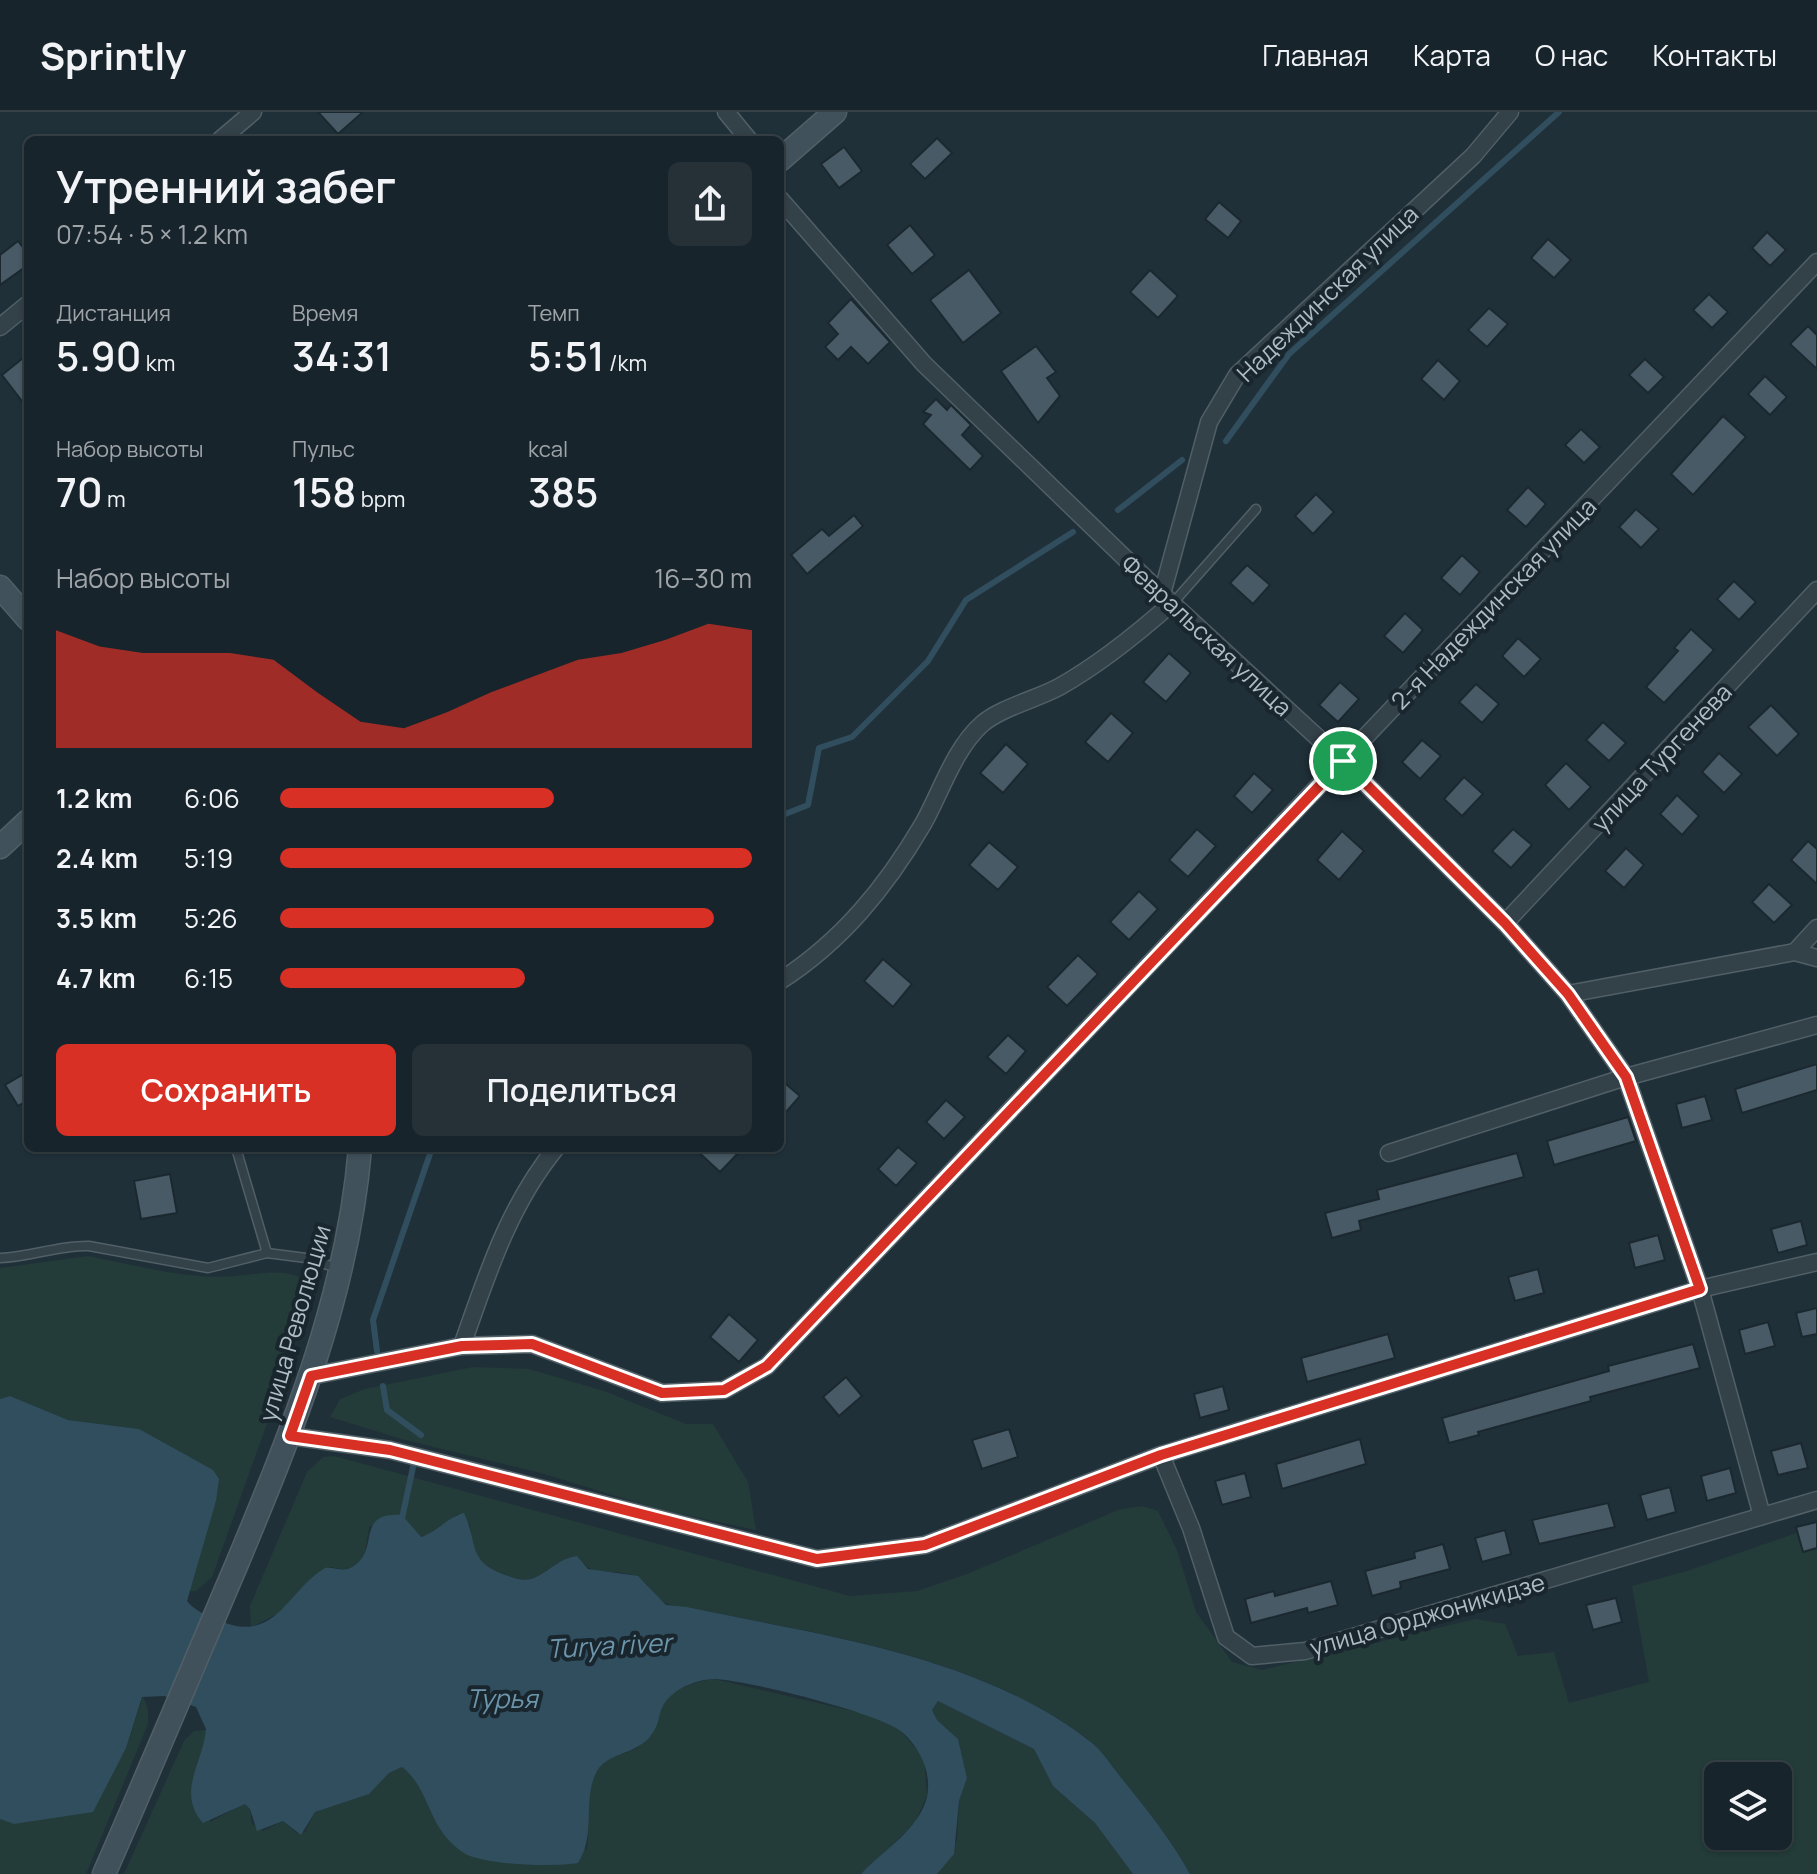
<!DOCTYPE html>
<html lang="ru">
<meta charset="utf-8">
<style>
:root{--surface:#18242b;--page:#253037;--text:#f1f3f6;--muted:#9fa4a9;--line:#364147;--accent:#d93025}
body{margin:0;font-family:Manrope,sans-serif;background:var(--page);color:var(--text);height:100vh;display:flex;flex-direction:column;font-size:30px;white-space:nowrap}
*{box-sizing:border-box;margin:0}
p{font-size:26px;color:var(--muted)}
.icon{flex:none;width:44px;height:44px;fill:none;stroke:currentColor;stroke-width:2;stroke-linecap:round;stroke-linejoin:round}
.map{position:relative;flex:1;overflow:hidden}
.details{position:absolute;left:24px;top:24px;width:760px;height:1016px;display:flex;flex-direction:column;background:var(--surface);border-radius:12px;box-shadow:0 2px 6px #0004,0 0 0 2px var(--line)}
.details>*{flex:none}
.fabs{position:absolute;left:1704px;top:1650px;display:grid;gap:16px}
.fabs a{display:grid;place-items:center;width:88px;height:88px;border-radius:12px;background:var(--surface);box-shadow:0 2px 6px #0004,0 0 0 2px var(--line);font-size:40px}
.pin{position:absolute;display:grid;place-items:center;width:68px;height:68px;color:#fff;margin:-34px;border:4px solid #fff;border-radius:50%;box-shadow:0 2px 8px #0007}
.round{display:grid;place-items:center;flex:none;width:84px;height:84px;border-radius:12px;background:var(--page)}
.headline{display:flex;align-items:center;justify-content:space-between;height:136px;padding:0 32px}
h1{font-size:44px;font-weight:600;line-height:60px}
.figures{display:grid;grid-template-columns:repeat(3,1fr);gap:12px;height:136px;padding:8px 32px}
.figures div{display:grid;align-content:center}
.figures b{font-size:40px;font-weight:600}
.figures small{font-size:22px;font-weight:400}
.figures p{font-size:22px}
.chart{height:224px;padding:16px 32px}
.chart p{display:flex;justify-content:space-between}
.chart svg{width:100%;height:144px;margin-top:8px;fill:var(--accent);opacity:.7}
.primary-button{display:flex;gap:16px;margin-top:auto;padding:16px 32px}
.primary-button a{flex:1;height:92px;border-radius:12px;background:var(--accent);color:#fff;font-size:32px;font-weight:600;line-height:92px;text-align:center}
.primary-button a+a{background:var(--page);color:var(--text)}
ul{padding:0 32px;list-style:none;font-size:26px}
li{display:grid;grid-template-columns:128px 96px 1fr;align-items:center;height:60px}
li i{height:20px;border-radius:10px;background:var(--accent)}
header{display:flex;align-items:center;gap:48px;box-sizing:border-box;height:112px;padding:0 40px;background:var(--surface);border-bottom:2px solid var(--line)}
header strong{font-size:38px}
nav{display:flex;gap:44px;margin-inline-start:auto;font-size:28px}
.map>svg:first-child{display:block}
</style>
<header>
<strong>Sprintly</strong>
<nav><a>Главная</a><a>Карта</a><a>О нас</a><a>Контакты</a></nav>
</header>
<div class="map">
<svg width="1817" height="1762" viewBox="0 0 1817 1762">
<rect width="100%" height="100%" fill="#203039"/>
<g fill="#233c39" fill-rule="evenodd">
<path d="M88,1144C136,1153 186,1168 234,1164C262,1162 288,1154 311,1172L312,1186L212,1465L196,1479H187L216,1389L139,1317L68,1308L10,1284L0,1287V1156Z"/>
<polygon points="473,1255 529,1257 604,1279 686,1312 713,1312 748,1370 756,1418 658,1397 541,1361 405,1328 330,1305 340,1287 365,1277"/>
<path d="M334,1344L850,1484L917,1479L967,1462L1118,1398L1142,1394L1158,1399L1177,1438L1196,1500L1232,1550L1262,1558L1475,1507L1505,1512L1518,1544L1554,1540L1569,1591L1649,1570L1632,1474L1687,1459L1817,1414V1762H1190C1171,1727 1144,1694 1119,1663C1111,1653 1102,1639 1092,1631C979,1542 823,1524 687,1495C648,1495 657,1468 628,1462C603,1456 596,1468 577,1444C560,1446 552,1457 538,1464C519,1474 487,1462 476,1444C471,1435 471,1423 470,1413L458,1402L432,1421L420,1425L415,1422L409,1411L370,1414C363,1434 372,1447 345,1458L331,1455L279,1501L251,1515L250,1494L307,1360L323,1345ZM1718,1664H1778V1724H1718Z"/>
<path d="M714,1567L874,1604L900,1618L924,1646L927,1683L915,1711L861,1762H124L184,1629L194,1619L206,1618L210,1710L245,1691L250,1697L252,1712L263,1719L283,1709L297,1721L305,1720L315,1700L368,1682L389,1661L402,1655L414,1664L441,1719L587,1737C590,1712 585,1685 595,1662C604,1643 627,1644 641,1633C655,1623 656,1609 661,1595C668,1577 698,1569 714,1567Z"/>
<path d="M143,1584L148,1598V1612L86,1762H0V1707C47,1724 86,1676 119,1648L126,1636Z"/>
<polygon points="938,1589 1034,1637 1053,1674 1095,1711 1133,1762 937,1762 957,1728 959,1689 967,1666 958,1627 937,1608 932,1598"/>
</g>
<path fill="#314e5f" d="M10,1284L68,1308L139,1317L213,1358L219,1367L216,1389L187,1489C195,1499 206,1503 218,1508C276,1534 286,1479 325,1456C333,1455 343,1460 350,1456C383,1440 352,1400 402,1403L421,1425C437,1420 448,1405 464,1401C479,1433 466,1450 508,1464C519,1468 527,1470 538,1464C552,1457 560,1446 577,1444L588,1457L638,1464L666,1493L687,1495C822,1524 979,1542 1092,1631C1102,1639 1111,1653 1119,1663C1144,1694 1171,1727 1190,1762H1133L1095,1711L1053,1674L1034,1637L938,1589L932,1598L937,1608L958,1627L967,1666L959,1689L954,1742L937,1762H861C883,1738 919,1718 927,1685C932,1660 920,1636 902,1620C880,1601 746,1568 715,1567C704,1567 690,1571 680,1577C652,1595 666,1606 649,1626C634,1643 604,1641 595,1663C583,1692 596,1723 578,1751C552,1755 498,1753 473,1745C460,1741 448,1729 440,1717C427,1696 422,1670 402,1655L389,1661L369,1682L315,1700L301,1723L283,1709L257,1719L250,1697L245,1692L203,1711C176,1680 203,1652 206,1617L196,1595L164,1584L142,1585L126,1636L93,1700L14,1712L0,1707V1287Z"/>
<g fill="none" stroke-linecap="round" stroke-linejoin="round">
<g stroke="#314e5f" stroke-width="6">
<polyline points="1226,329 1289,242 1559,0"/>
<polyline points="1118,398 1182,348"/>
<polyline points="780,704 808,693 819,636 852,625 928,549 966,488 1073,420"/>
<polyline points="377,1239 373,1208 432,1036"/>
<polyline points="383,1274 387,1298 421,1323"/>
<polyline points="401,1411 413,1355"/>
</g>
</g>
<g fill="#485a65" stroke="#1b2830" stroke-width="2">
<polygon points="318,0 363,0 338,22"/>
<polygon points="937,26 952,41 925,67 910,52"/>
<polygon points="844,35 862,59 839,76 821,52"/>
<polygon points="1219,90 1241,109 1228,126 1205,107"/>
<polygon points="910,113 935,143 912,162 887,133"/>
<polygon points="1767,120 1786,138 1770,154 1752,136"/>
<polygon points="1548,127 1571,148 1554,166 1531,146"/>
<polygon points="18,129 28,142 28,153 0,173 0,143"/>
<polygon points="969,158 1001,201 963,231 930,188"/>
<polygon points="1150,158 1178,184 1158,206 1130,180"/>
<polygon points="1709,182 1728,200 1712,216 1693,198"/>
<polygon points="851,187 890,230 868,252 851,235 838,248 825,235 838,222 828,211"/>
<polygon points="1489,196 1508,212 1487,235 1468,218"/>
<polygon points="1808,214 1817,223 1817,257 1790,232"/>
<polygon points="1036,234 1056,260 1047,266 1060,284 1038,311 1001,259"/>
<polygon points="28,242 28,297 2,263"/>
<polygon points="1645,247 1664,265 1648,281 1629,263"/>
<polygon points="1438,248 1460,269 1444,288 1421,267"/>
<polygon points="1765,264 1787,285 1770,303 1748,282"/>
<polygon points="936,287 947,298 951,293 971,313 962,323 983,344 970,358 923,312 931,303 923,300"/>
<polygon points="1723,304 1746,325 1693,383 1671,362"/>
<polygon points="1581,317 1600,335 1584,351 1565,333"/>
<polygon points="1528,375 1546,392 1526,415 1507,398"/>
<polygon points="1316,382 1334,400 1313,422 1295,404"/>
<polygon points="1636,397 1659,417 1641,436 1619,415"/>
<polygon points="854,403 863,414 807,462 791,443 822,417 829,424"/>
<polygon points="1462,443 1480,460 1460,483 1441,466"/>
<polygon points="1247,453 1270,473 1253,492 1230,471"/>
<polygon points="1734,469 1756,490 1739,508 1717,487"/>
<polygon points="1405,501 1423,518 1403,541 1384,524"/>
<polygon points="1691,517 1714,538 1664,591 1646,575 1678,539 1674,536"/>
<polygon points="1518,526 1541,547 1524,565 1502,544"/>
<polygon points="1169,541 1191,561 1166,590 1143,570"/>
<polygon points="1340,570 1359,587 1338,610 1319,593"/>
<polygon points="1476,572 1499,592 1482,611 1459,590"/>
<polygon points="1771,593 1799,622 1777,644 1748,615"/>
<polygon points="1111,601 1133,621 1108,650 1085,630"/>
<polygon points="1603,610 1626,631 1609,649 1586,628"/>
<polygon points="1422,628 1441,644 1420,667 1402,650"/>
<polygon points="1006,632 1028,652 1003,681 980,661"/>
<polygon points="1719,641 1742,662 1724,681 1702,660"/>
<polygon points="1566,651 1591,675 1569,698 1545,673"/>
<polygon points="1254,661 1273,678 1252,701 1234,684"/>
<polygon points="1464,665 1483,682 1462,704 1444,687"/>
<polygon points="1677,683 1699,704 1682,723 1660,702"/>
<polygon points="1197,717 1216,734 1188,765 1169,748"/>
<polygon points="1513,717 1532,733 1511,756 1492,739"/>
<polygon points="1342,719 1364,739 1339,768 1317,748"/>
<polygon points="1808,729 1817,737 1817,772 1791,748"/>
<polygon points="989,730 1018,755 998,778 969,753"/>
<polygon points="1626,736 1644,753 1624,776 1605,759"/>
<polygon points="1769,772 1792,793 1774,811 1752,790"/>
<polygon points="1139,779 1158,797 1129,828 1110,810"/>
<polygon points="1078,843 1098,862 1067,894 1047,875"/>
<polygon points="883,847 912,872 893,895 864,869"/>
<polygon points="1008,923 1026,939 1006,962 987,945"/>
<polygon points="1817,952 1817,978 1742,1001 1735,977"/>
<polygon points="22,963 28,974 28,988 18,994 5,973"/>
<polygon points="780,967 800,984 780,1007"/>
<polygon points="1705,984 1712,1008 1682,1016 1676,992"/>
<polygon points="946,988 965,1005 944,1027 926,1010"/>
<polygon points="1628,1005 1636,1029 1554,1053 1547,1029"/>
<polygon points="898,1035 917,1051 896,1074 878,1057"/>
<polygon points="694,1036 743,1036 720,1060"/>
<polygon points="1517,1041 1524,1065 1359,1109 1361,1118 1332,1126 1325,1101 1379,1087 1377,1078"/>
<polygon points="170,1062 177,1101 141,1107 134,1069"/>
<polygon points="1801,1109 1807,1133 1778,1141 1771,1117"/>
<polygon points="1658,1123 1665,1148 1635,1156 1629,1131"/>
<polygon points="1538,1157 1544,1181 1515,1189 1508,1165"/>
<polygon points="1817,1196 1817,1222 1802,1225 1796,1201"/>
<polygon points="729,1202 758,1228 739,1250 710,1225"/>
<polygon points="1768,1210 1775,1234 1745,1242 1739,1218"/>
<polygon points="1388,1222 1395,1246 1307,1270 1301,1246"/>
<polygon points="1693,1232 1700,1256 1590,1285 1591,1289 1478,1320 1479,1323 1449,1331 1442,1306 1609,1259 1608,1254"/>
<polygon points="846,1265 862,1284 839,1304 823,1285"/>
<polygon points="1223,1274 1229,1298 1200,1306 1194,1282"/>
<polygon points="1009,1317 1018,1345 982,1357 972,1328"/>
<polygon points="1360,1327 1366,1352 1282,1377 1276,1352"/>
<polygon points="1801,1331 1808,1356 1778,1363 1771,1339"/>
<polygon points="1730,1356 1736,1381 1707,1389 1701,1364"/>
<polygon points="1245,1361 1251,1385 1222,1393 1215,1369"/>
<polygon points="1670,1375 1676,1400 1647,1408 1640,1383"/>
<polygon points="1608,1391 1615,1415 1539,1432 1532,1408"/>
<polygon points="1817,1410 1817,1436 1803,1440 1796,1415"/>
<polygon points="1505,1418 1511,1442 1482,1450 1475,1426"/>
<polygon points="1443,1432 1450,1457 1400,1470 1401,1476 1372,1484 1365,1459 1415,1446 1414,1440"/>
<polygon points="1331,1469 1338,1493 1308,1501 1307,1496 1251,1511 1245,1487 1274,1479 1275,1484"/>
<polygon points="1616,1486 1622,1510 1593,1518 1586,1493"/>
</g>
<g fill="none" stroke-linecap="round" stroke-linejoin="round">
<g stroke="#515f67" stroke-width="11">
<g id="lane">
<polyline points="1173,491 1256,397"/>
<polyline points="236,1036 267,1141"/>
<path d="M0,1146C31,1145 59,1133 89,1134L208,1156L267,1141L306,1146L340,1157"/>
</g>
</g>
<g stroke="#515f67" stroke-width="19">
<g id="street">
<polyline points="726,0 749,28"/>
<polyline points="220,28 253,0"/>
<polyline points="780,87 924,252 1162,482 1343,649 1505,811 1568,882 1626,965 1700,1177 1762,1404"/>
<polyline points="0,215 28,192"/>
<polyline points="1162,482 1209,310 1237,263 1473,44 1510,0"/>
<polyline points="1505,811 1817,478"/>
<polyline points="1795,840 1817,816"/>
<path d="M780,869C842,829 886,775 923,712C941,680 954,637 982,612C1000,596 1037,587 1059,575C1100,552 1137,522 1172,491"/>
<polyline points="1568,882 1795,840 1817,846"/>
<polyline points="1389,1041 1626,965 1817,913"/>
<path d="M462,1234C486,1165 509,1093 556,1036"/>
<polyline points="311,1264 462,1234 532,1232 662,1281 724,1278 767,1254 1817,150"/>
<polyline points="290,1324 390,1338 817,1447 925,1433 1161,1343 1700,1177 1817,1150"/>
<polyline points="1161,1343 1191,1416 1226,1525 1252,1544 1305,1539 1817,1388"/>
</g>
</g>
<g stroke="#515f67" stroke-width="25">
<g id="secondary">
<polyline points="780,48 835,0"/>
<polyline points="0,475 28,507"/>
<polyline points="0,735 28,709"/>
<path d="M104,1762C149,1660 192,1557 236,1454C292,1320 348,1183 360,1036"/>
</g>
</g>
<use href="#lane" stroke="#334149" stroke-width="8"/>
<use href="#street" stroke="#334149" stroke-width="16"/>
<use href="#secondary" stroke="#41515c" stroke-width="22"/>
</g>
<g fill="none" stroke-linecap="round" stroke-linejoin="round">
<g stroke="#fff" stroke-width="16">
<polygon id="route" points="1343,649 1505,811 1568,882 1626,965 1700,1177 1161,1343 925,1433 817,1447 390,1338 290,1324 311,1264 462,1234 532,1232 662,1281 724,1278 767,1254"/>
</g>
<use href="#route" stroke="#d93025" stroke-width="10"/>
</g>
<g text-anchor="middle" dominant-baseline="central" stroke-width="8" stroke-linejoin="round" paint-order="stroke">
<g font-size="24" fill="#aebcc6" stroke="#19262e">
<text transform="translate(1327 181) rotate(-44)">Надеждинская улица</text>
<text transform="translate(1493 491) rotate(-46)">2-я Надеждинская улица</text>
<text transform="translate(1207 523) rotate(43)">Февральская улица</text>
<text transform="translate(1661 645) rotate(-47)">улица Тургенева</text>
<text transform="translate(294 1211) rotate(-74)">улица Революции</text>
<text transform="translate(1427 1502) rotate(-16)">улица Орджоникидзе</text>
</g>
<g font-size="26" font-style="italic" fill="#6d95ab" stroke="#19262e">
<text transform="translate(609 1533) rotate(-3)">Turya river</text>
<text x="502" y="1586">Турья</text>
</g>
</g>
</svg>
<div class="fabs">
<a><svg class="icon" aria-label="layers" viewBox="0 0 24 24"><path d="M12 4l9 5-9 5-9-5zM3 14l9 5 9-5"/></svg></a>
</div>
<div class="pin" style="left:1343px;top:649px;background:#1e9e55"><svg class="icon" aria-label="arrive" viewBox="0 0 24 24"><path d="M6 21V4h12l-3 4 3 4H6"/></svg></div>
<section class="details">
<div class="headline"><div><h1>Утренний забег</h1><p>07:54 · 5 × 1.2 km</p></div><a class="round"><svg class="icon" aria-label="share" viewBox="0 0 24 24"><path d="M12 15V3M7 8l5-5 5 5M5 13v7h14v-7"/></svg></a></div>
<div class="figures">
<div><p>Дистанция</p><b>5.90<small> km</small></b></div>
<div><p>Время</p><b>34:31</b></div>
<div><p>Темп</p><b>5:51<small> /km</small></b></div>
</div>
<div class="figures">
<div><p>Набор высоты</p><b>70<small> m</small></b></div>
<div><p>Пульс</p><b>158<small> bpm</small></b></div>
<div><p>kcal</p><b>385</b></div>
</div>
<div class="chart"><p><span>Набор высоты</span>16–30 m</p>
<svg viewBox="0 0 160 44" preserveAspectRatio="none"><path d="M0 44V8L10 13L20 15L30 15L40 15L50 17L60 27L70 36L80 38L90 33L100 27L110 22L120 17L130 15L140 11L150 6L160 8V44z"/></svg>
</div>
<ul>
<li><b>1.2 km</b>6:06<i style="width:58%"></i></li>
<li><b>2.4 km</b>5:19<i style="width:100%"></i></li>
<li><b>3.5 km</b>5:26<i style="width:92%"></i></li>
<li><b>4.7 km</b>6:15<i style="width:52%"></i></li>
</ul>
<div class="primary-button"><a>Сохранить</a><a>Поделиться</a></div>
</section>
</div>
